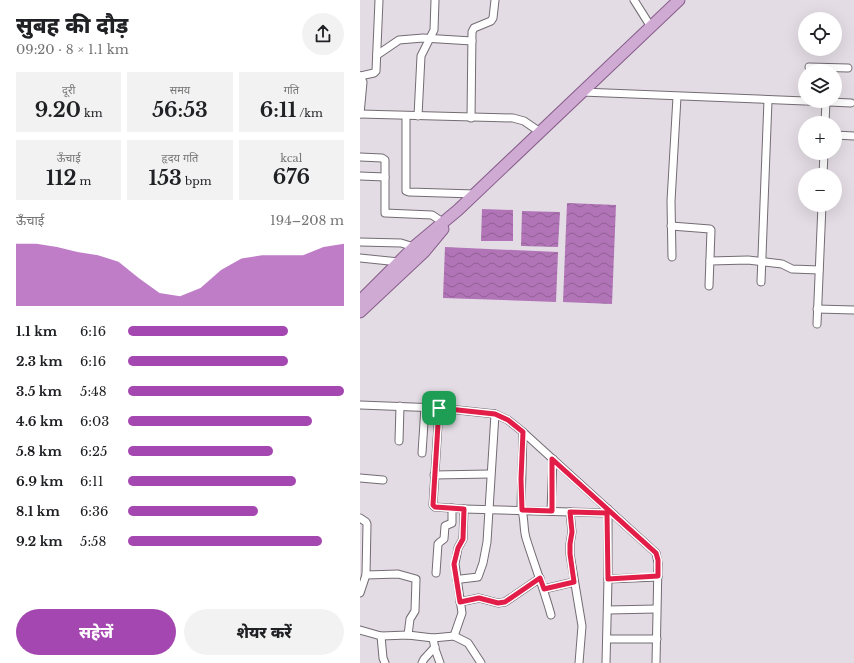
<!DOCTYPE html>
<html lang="hi">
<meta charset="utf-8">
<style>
:root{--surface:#fff;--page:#f2f2f2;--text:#202124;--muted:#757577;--accent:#a547b0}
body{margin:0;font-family:"Libre Baskerville","Noto Sans Devanagari",serif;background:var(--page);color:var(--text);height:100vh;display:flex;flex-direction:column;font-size:15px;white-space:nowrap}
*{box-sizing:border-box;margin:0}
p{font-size:13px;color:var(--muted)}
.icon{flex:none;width:22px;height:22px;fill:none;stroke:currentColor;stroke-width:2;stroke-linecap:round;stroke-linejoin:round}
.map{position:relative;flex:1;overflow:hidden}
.panel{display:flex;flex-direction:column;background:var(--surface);width:360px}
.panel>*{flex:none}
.fabs{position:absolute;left:438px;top:12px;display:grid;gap:8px}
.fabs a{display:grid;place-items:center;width:44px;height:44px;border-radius:50%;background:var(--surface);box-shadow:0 4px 16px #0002;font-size:20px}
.pin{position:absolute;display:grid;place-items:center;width:34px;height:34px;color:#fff;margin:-17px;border-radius:8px;box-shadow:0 2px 6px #0006}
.round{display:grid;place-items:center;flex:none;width:42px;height:42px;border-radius:21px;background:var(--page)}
.head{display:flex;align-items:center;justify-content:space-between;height:68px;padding:0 16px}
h1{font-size:22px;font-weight:800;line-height:30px}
.figures{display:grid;grid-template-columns:repeat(3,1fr);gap:6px;height:68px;padding:4px 16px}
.figures div{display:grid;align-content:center;border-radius:0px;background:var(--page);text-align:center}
.figures b{font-size:20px;font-weight:800}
.figures small{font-size:11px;font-weight:400}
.figures p{font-size:11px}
.chart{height:112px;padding:8px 16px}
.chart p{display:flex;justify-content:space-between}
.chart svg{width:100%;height:72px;margin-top:4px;fill:var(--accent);opacity:.7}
.primary-button{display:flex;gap:8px;margin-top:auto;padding:8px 16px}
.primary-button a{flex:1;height:46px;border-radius:24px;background:var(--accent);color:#fff;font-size:16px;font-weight:800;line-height:46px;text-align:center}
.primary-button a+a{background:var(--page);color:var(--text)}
ul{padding:0 16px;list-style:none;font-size:13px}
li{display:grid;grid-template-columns:64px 48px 1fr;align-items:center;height:30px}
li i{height:10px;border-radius:5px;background:var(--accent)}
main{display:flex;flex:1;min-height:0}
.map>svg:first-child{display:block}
</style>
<main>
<section class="panel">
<div class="head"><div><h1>सुबह की दौड़</h1><p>09:20 · 8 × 1.1 km</p></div><a class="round"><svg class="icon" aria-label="share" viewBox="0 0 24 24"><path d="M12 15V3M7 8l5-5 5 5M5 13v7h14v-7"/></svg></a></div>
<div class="figures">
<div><p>दूरी</p><b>9.20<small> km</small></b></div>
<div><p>समय</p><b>56:53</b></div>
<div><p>गति</p><b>6:11<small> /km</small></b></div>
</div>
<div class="figures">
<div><p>ऊँचाई</p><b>112<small> m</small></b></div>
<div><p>हृदय गति</p><b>153<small> bpm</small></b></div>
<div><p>kcal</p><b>676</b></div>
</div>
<div class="chart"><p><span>ऊँचाई</span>194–208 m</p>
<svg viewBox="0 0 160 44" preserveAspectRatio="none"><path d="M0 44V6L10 6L20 8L30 11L40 13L50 17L60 27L70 36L80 38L90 33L100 22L110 15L120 13L130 13L140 13L150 8L160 6V44z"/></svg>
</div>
<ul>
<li><b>1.1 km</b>6:16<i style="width:74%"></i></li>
<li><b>2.3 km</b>6:16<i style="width:74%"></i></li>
<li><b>3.5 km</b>5:48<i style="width:100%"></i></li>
<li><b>4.6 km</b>6:03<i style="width:85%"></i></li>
<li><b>5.8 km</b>6:25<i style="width:67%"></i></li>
<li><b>6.9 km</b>6:11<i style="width:78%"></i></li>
<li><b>8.1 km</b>6:36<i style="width:60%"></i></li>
<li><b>9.2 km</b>5:58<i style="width:90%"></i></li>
</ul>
<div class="primary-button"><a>सहेजें</a><a>शेयर करें</a></div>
</section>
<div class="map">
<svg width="494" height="663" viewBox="0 0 494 663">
<defs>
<pattern id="water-waves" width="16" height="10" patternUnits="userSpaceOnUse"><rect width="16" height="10" fill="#b174b7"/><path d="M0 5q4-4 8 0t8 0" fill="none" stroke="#916096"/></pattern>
</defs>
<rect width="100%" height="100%" fill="#e3dce4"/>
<g fill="url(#water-waves)">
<polygon points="207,203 256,205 252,304 203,302"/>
<polygon points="122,209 153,210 153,241 121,241"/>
<polygon points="162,211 200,212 198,247 161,246"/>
<polygon points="85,247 198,252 196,302 83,298"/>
</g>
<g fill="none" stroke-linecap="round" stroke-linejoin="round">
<g stroke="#736c73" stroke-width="9">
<g id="street">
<polyline points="274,0 291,27"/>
<polyline points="17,55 39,40 63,38 112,41"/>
<polyline points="449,67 488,68"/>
<polyline points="0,76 14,73 16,71 19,0"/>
<polyline points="0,76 3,82 0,114"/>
<polyline points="222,92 445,101"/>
<polyline points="447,101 491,103"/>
<polyline points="0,114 153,118 164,121 180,132"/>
<polyline points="46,116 46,191 49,192 115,194"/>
<polyline points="58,116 61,56 74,30 75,0"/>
<polyline points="111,118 112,32 114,28 131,21 133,18 135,0"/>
<polyline points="465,123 466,101"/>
<polyline points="475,135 494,136"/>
<polyline points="0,157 22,158 25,160 25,213 72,215 84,223"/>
<polyline points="463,175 464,153"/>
<polyline points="0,176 25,177"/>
<polyline points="311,226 350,229 351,230 349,286"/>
<polyline points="0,242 41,243 54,247"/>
<polyline points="312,257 311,201 317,97"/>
<polyline points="0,258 39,262"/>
<polyline points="350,261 388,260 422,264 432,269 459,270"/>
<polyline points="401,282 408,100"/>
<polyline points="457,309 494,310"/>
<polyline points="457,324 462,205"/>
<polyline points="0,405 79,408 135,414 148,420 163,432 296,553 298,563 296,663"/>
<polyline points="79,408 73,505 75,507 104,509 103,539 98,548 95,564 102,613 94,636"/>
<path d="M163,432L161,508C165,517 163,528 166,538C174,564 184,589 191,615"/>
<polyline points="39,441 40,406"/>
<polyline points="62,453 65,407"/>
<polyline points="74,475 130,474"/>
<polyline points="0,478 23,480"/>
<polyline points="104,509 247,513"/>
<polyline points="191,511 193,459"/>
<polyline points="210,512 212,532 210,544 210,554 222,626 219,663"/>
<polyline points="0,518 6,522 7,524 6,575 0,593"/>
<polyline points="76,573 78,544 80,542 84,539 85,526 92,523 92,508"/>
<polyline points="6,575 38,574 56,579 55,611 50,619 48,635"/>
<polyline points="248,579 298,577"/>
<polyline points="97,580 101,579 118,577 123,563 127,542 135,414"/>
<polyline points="184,589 214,582"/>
<polyline points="100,602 119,598 138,603 145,602 180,578"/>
<polyline points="248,610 296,609"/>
<polyline points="0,630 21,636 48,635 73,638 94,636 108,643 121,663"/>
<polyline points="21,636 23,658 25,663"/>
<polyline points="73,638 75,649 80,663"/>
<polyline points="247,639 297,639"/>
<polyline points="62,663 64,659 75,647"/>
<polyline points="246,663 248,579 248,509"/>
</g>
</g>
<g stroke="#875e8b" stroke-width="13">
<g id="primary">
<polyline points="0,301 56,245 98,210 319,0"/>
<polyline points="0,312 64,252 83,229"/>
</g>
</g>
<use href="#street" stroke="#fff" stroke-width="7"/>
<use href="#primary" stroke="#cfaad3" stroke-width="11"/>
</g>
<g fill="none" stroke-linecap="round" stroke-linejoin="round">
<g stroke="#fff" stroke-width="8">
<polygon id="route" points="79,408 135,414 148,420 163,432 161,479 162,510 192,511 192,459 296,553 298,560 298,576 248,579 247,513 210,512 212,532 210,544 210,554 214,582 184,589 180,578 145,602 138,603 119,598 100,602 94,564 98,548 103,539 104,509 75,507 73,505"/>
</g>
<use href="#route" stroke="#e11d48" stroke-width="5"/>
</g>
</svg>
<div class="fabs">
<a><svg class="icon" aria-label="locate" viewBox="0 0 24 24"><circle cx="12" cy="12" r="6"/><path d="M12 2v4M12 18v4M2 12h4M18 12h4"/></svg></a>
<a><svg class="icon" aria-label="layers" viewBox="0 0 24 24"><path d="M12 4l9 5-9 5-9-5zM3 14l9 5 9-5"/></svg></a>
<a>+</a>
<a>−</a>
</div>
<div class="pin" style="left:79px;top:408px;background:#1e9e55"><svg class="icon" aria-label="arrive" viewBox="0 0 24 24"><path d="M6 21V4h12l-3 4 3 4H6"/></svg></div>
</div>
</main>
